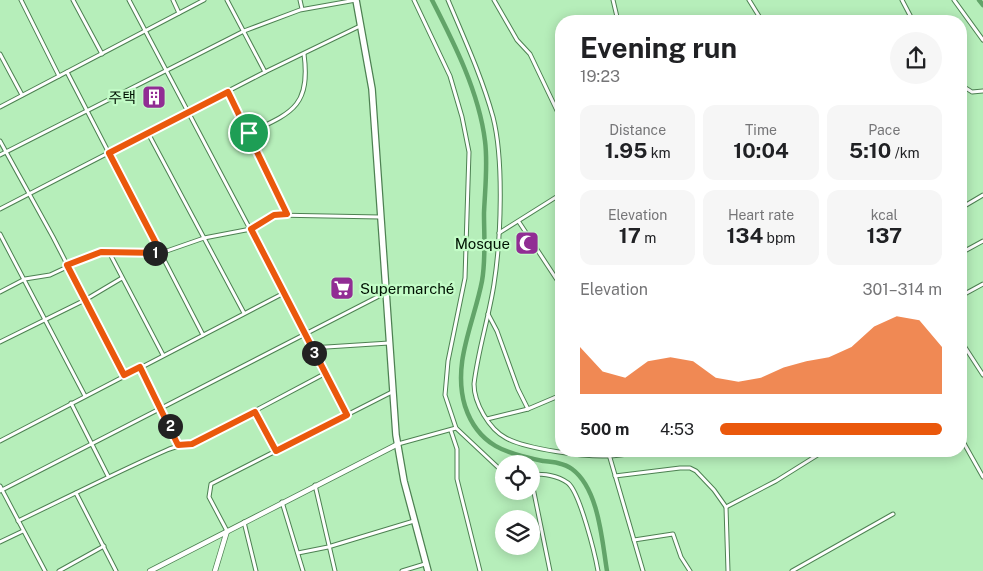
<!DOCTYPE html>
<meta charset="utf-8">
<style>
:root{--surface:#fff;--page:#f6f6f6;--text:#202124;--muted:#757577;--accent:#ea580c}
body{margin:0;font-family:"Public Sans","Noto Sans KR",sans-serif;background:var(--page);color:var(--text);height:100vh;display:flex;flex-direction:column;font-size:19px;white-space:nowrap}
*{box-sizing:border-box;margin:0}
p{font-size:16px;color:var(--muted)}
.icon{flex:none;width:28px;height:28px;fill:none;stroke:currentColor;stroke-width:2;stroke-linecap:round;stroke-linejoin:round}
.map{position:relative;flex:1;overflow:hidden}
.side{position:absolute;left:555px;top:15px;width:412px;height:442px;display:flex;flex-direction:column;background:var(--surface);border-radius:20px;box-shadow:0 2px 12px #0003}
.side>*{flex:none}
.buttons{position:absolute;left:495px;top:455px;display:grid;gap:10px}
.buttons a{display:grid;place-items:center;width:45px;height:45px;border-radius:50%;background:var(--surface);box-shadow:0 2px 12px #0003;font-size:25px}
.pin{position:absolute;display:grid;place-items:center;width:42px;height:42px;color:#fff;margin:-21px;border:2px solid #fff;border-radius:50%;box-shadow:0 1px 5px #0007}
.km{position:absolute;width:25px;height:25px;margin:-12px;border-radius:50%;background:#222;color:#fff;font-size:14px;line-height:25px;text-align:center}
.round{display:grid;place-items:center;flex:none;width:52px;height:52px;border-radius:26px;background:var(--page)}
.headline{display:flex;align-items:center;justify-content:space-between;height:85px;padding:0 25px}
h1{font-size:28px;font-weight:700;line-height:38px}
.figures{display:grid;grid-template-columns:repeat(3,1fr);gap:8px;height:85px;padding:5px 25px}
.figures div{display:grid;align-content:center;border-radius:12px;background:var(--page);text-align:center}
.figures b{font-size:21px;font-weight:700}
.figures small{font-size:14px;font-weight:400}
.figures p{font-size:14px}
.chart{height:140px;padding:10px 25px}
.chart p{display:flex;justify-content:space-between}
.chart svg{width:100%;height:90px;margin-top:5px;fill:var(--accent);opacity:.7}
ul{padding:0 25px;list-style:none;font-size:16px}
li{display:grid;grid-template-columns:80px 60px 1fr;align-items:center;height:38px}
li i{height:12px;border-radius:6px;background:var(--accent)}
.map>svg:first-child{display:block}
</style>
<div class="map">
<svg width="983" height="571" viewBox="0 0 983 571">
<rect width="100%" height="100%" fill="#b6eeba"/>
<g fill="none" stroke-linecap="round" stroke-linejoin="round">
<g stroke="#62a469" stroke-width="4.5">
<path d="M432,0C454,43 479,92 485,141C488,164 485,189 484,213C484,235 486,259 482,281C474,323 452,363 465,406C478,446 507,454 543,461C553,462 564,463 572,469C599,489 602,541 607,571"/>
<polyline points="979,0 983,5"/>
</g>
<g stroke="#4d8152" stroke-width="5">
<g id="minor">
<polyline points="21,0 59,76"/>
<polyline points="73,0 102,54"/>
<polyline points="173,0 179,13"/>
<polyline points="227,0 265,72"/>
<polyline points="300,0 302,9"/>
<polyline points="414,0 450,76 462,117 469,152 465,278 448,361 445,395 456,428 504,473"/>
<path d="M448,0C464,38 482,77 493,117C504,160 501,239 494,284C489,317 478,350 474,384C474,403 489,429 506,438C526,449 585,457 608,456C621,456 634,453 646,451"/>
<polyline points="494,0 517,40 530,54 561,119"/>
<polyline points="613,0 618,21"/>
<polyline points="749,0 762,21"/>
<polyline points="902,0 913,21"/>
<polyline points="954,0 983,40"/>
<polyline points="0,54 22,95"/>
<polyline points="67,72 203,335"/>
<polyline points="961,85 972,92 983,91"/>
<polyline points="229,92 287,214"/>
<polyline points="0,107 204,0"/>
<polyline points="148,133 244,313"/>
<path d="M249,133C291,113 311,107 304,54"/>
<polyline points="0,141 53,237 124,375"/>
<polyline points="0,155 244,31 300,10 356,0"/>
<polyline points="961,208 983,195"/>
<polyline points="0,209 265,72 360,26"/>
<polyline points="519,222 561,286"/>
<polyline points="499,233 561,194"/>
<polyline points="0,234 85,396"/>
<polyline points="109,252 163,355"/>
<polyline points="961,253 983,241"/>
<polyline points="0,292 25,279 50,275 97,253 161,253 204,238 251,229 274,215 380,217"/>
<polyline points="961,296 983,284"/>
<polyline points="488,314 497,331 518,389 528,409"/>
<polyline points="961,341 983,375"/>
<polyline points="0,342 85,300 122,278"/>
<polyline points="311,348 389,343"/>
<polyline points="140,367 178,445"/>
<polyline points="326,373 347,415"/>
<polyline points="71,403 108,476"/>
<polyline points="255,412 276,451"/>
<polyline points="487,419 528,409 561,395"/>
<polyline points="451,431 457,449 457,479 480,571"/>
<polyline points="961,438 983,477"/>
<polyline points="0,441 284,293"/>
<polyline points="398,444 456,428"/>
<polyline points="608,451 643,571"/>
<path d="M531,474C544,474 557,475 568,483C580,493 595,554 598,571"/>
<polyline points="615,476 680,468 690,468 696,471 714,490 726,507 728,571"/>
<polyline points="531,478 550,571"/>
<polyline points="315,485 335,571"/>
<polyline points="0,486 45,571"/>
<polyline points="0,491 385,293"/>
<polyline points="76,493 116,571"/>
<polyline points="282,502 303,571"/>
<polyline points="726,507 776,481 824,451"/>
<path d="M18,521C68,497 117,472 167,450C178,445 189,445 200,440L326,373L129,0"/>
<polyline points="244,522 256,571"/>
<polyline points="227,531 209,497 211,484 392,392"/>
<polyline points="634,540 673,534 681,557 690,571"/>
<polyline points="0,542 23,531"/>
<polyline points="298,553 328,547 414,521"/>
<polyline points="59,571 104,546"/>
<polyline points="402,571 425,564"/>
<polyline points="792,571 893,514"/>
</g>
</g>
<g stroke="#4d8152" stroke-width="6">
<g id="tertiary">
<polyline points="150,571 398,444"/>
<polyline points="215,571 227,531"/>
</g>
</g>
<g stroke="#4d8152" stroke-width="8">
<polyline id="trunk" points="356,0 372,89 396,435 404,481 428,571"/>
</g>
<use href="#minor" stroke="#fff" stroke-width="3"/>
<use href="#tertiary" stroke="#fff" stroke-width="4.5"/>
<use href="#trunk" stroke="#fff" stroke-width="5.5"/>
</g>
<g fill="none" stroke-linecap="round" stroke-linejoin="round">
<g stroke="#fff" stroke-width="10">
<polygon id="route" points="228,92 287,214 274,215 251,229 347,415 276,451 255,412 192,444 178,445 140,367 124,375 67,265 101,252 161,253 109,153"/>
</g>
<use href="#route" stroke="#ea580c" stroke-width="6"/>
</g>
<defs>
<g id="building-square" transform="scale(1.25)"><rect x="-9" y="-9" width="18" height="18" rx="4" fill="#912d94" stroke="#c3fcc7"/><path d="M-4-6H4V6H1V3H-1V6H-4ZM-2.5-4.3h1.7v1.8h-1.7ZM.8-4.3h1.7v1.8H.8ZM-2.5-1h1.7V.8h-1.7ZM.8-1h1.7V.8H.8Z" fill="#fff"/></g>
<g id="mosque-square" transform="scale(1.25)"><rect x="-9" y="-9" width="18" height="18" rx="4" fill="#912d94" stroke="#c3fcc7"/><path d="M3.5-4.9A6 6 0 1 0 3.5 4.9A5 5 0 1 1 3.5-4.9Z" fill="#fff"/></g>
<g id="supermarket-square" transform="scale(1.25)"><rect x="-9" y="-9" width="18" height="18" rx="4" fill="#912d94" stroke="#c3fcc7"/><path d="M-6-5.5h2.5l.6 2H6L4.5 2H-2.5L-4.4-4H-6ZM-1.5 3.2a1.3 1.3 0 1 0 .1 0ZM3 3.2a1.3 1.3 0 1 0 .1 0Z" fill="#fff"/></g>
</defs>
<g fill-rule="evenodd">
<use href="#building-square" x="154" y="97"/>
<use href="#mosque-square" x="527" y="243"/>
<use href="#supermarket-square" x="342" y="288"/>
</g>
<g text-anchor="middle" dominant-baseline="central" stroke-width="4.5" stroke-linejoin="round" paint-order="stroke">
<g font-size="15" fill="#011303" stroke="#c3fcc7" text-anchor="end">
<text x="136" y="97">주택</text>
<text x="510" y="243">Mosque</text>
<text x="360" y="288" text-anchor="start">Supermarché</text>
</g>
</g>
</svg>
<div class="buttons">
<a><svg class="icon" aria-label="locate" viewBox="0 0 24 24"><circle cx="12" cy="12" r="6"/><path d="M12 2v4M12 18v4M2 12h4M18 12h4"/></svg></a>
<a><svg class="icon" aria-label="layers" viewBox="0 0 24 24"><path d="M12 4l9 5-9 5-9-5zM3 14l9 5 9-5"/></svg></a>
</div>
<div class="pin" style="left:249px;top:133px;background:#1e9e55"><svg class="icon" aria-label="arrive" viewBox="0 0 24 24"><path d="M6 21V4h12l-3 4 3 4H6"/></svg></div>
<b class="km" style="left:155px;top:253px">1</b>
<b class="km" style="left:170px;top:426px">2</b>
<b class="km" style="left:314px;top:353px">3</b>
<section class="side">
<div class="headline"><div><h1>Evening run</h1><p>19:23</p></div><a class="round"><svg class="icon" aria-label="share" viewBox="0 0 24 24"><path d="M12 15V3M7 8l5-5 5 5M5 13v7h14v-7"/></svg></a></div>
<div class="figures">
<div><p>Distance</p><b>1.95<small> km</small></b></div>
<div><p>Time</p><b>10:04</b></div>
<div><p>Pace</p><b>5:10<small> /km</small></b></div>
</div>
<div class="figures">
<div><p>Elevation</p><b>17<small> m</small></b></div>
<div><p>Heart rate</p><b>134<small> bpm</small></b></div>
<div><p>kcal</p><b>137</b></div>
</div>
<div class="chart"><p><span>Elevation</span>301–314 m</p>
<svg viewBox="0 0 160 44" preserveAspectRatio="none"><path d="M0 44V21L10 33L20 36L30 28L40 26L50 28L60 36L70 38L80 36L90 31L100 28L110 26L120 21L130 11L140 6L150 8L160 21V44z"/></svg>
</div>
<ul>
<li><b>500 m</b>4:53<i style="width:100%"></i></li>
</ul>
</section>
</div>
